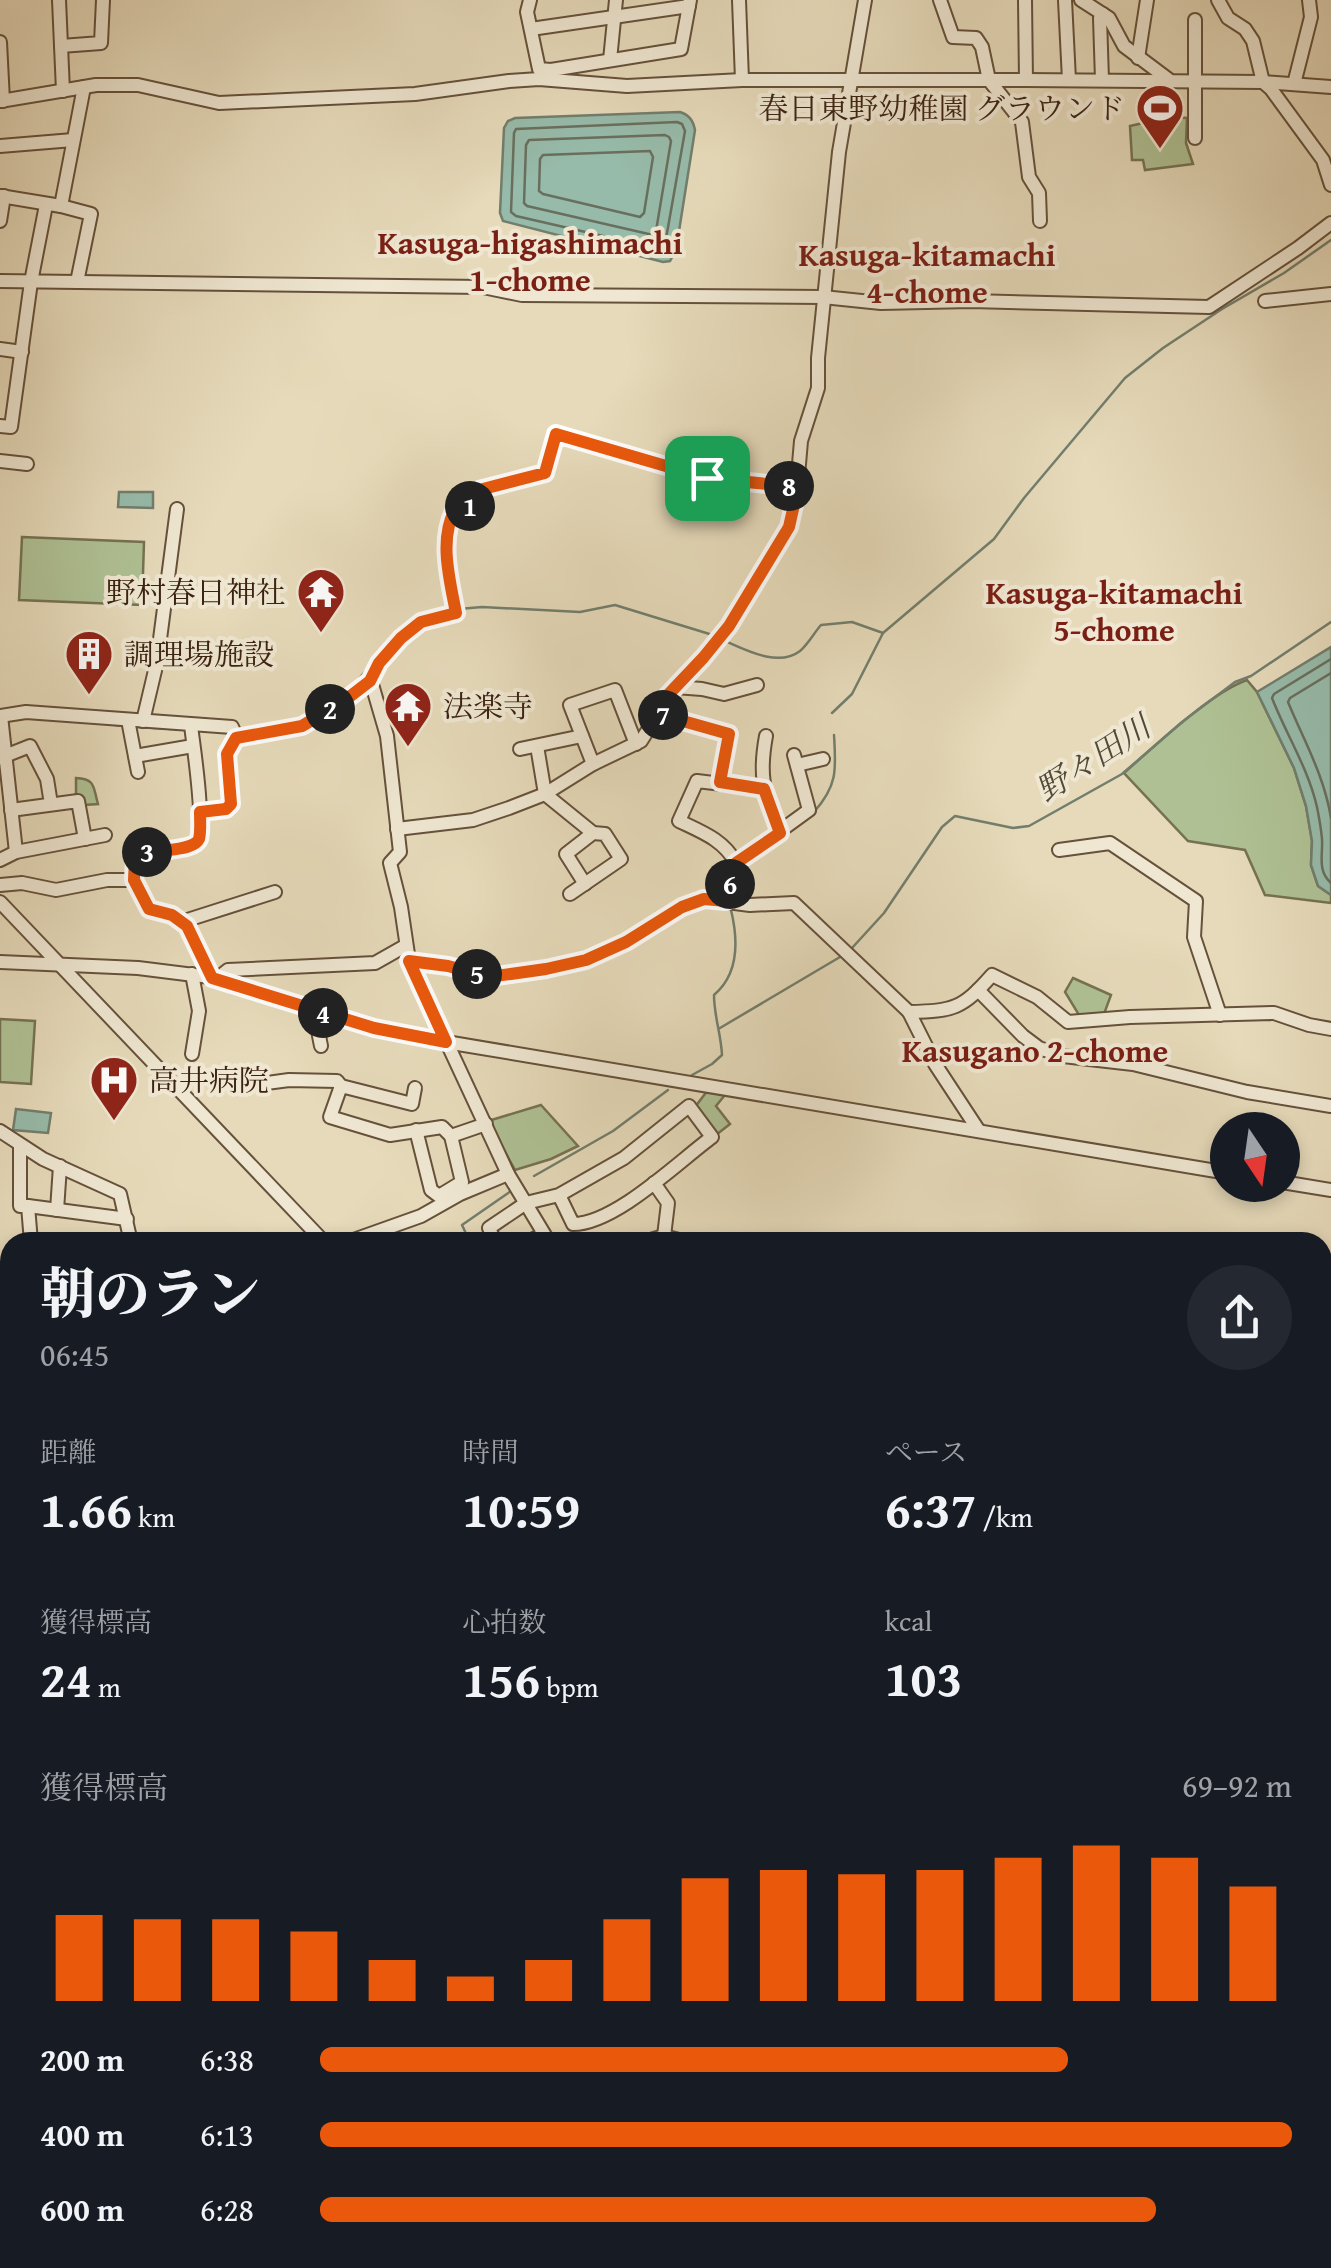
<!DOCTYPE html>
<html lang="ja">
<meta charset="utf-8">
<style>
:root{--surface:#171b24;--page:#242831;--text:#f1f3f6;--muted:#9ea1a6;--accent:#ea580c}
body{margin:0;font-family:"Gentium Book Plus","Noto Serif JP",serif;background:var(--page);color:var(--text);height:100vh;display:flex;flex-direction:column;font-size:38px;white-space:nowrap}
*{box-sizing:border-box;margin:0}
p{font-size:32px;color:var(--muted)}
.icon{flex:none;width:55px;height:55px;fill:none;stroke:currentColor;stroke-width:2;stroke-linecap:round;stroke-linejoin:round}
.map{position:relative;flex:1;overflow:hidden}
.sheet{position:absolute;left:0px;top:1232px;width:1332px;height:1038px;display:flex;flex-direction:column;background:var(--surface);border-radius:30px 30px 0 0;box-shadow:0 5px 15px #0003}
.sheet>*{flex:none}
.needle{width:65px;rotate:167deg}
.tools{position:absolute;left:1210px;top:1112px;display:grid;gap:20px}
.tools a{display:grid;place-items:center;width:90px;height:90px;border-radius:50%;background:var(--surface);box-shadow:0 5px 15px #0003;font-size:50px}
.pin{position:absolute;display:grid;place-items:center;width:85px;height:85px;color:#fff;margin:-42px;border-radius:20px;box-shadow:0 5px 15px #0006}
.km{position:absolute;width:50px;height:50px;margin:-25px;border-radius:50%;background:#222;color:#fff;font-size:28px;line-height:50px;text-align:center}
.round{display:grid;place-items:center;flex:none;width:105px;height:105px;border-radius:52px;background:var(--page)}
.head{display:flex;align-items:center;justify-content:space-between;height:170px;padding:0 40px}
h1{font-size:55px;font-weight:800;line-height:75px}
.metrics{display:grid;grid-template-columns:repeat(3,1fr);gap:15px;height:170px;padding:10px 40px}
.metrics div{display:grid;align-content:center}
.metrics b{font-size:50px;font-weight:800}
.metrics small{font-size:28px;font-weight:400}
.metrics p{font-size:28px}
.chart{height:280px;padding:20px 40px}
.chart p{display:flex;justify-content:space-between}
.chart svg{width:100%;height:180px;margin-top:10px;stroke:var(--accent);stroke-width:6}
ul{padding:0 40px;list-style:none;font-size:32px}
li{display:grid;grid-template-columns:160px 120px 1fr;align-items:center;height:75px}
li i{height:25px;border-radius:12px;background:var(--accent)}
.map>svg:first-child{display:block}
</style>
<div class="map">
<svg width="1331" height="2268" viewBox="0 0 1331 2268">
<rect width="100%" height="100%" fill="#e6daba"/>
<filter id="stains"><feTurbulence type="fractalNoise" baseFrequency=".002" numOctaves="4"/><feColorMatrix values="0 0 0 0 .2 0 0 0 0 .09 0 0 0 0 .02 0 0 0 .5 -.17"/></filter>
<radialGradient id="worn" r=".72"><stop offset=".6" stop-color="#630" stop-opacity="0"/><stop offset="1" stop-color="#630" stop-opacity=".3"/></radialGradient>
<g fill="#afc194" stroke="#757252" stroke-width="2.5">
<polygon points="1169,117 1187,118 1186,143 1193,164 1145,170 1143,160 1132,160 1130,126"/>
<polygon points="22,537 144,542 142,605 19,600"/>
<path d="M1247,680L1257,692L1294,768L1306,806L1312,841L1311,865L1318,886L1331,895V903L1265,895L1245,850L1188,841L1124,773C1155,746 1210,693 1247,680Z"/>
<path d="M76,778C96,779 93,787 98,804L84,805L76,797Z"/>
<polygon points="1073,978 1111,995 1104,1014 1079,1015 1065,992"/>
<polygon points="0,1019 35,1021 31,1084 0,1082"/>
<polygon points="708,1090 725,1095 716,1106 730,1124 716,1135 695,1107"/>
<polygon points="541,1105 578,1146 551,1159 515,1170 488,1121"/>
<polygon points="1323,2234 1331,2240 1331,2268 679,2268 681,2260 1322,2260"/>
<polygon points="92,2260 222,2260 223,2268 69,2268"/>
</g>
<g fill="#97bbaa" stroke="#727e6d" stroke-width="2.5">
<path d="M680,112C689,115 693,120 695,130L676,250L670,261L663,262L503,221L500,213L504,128L508,121L515,118Z"/>
<polygon points="119,492 153,492 153,508 118,507"/>
<polygon points="1331,647 1331,895 1318,886 1311,865 1312,841 1306,806 1294,768 1257,692"/>
<polygon points="16,1109 51,1113 48,1133 13,1130"/>
</g>
<g fill="none" stroke-linecap="round" stroke-linejoin="round">
<g stroke="#696f5e" stroke-width="2.5">
<polygon points="677,122 682,124 685,131 664,250 516,216 511,212 514,133 516,129"/>
<polygon points="665,135 669,137 671,141 656,231 653,235 527,206 524,203 526,145 529,140"/>
<polygon points="650,151 653,157 644,213 640,217 543,194 539,191 540,159 543,155"/>
<path d="M1331,659L1274,694L1272,698C1286,734 1308,768 1317,807C1319,817 1321,828 1322,839C1323,856 1317,870 1331,883"/>
<path d="M1331,673L1290,698L1288,702C1304,741 1324,775 1331,818"/>
</g>
<g stroke="#727e6d" stroke-width="2.5">
<polyline points="459,609 482,607 580,612 615,605 716,636"/>
<path d="M723,640C744,649 778,668 800,651C808,644 814,633 821,625L852,622L883,633"/>
<polyline points="313,713 353,685 372,664"/>
<polyline points="832,713 852,694 883,633 994,539 1024,498 1125,378 1163,348 1222,309 1284,273 1331,240"/>
<polyline points="107,724 124,726"/>
<polyline points="137,727 189,730"/>
<path d="M814,812C838,785 836,769 834,735"/>
<polyline points="758,854 804,821"/>
<polyline points="852,948 884,913 942,827 955,816 1013,828 1029,826 1122,774 1182,722 1235,682 1251,676 1331,622"/>
<polyline points="720,1028 840,957"/>
<path d="M692,1075L712,1064L722,1055C721,1034 714,1016 714,995C739,974 738,939 731,910"/>
<polyline points="534,1176 613,1131 668,1090"/>
<polyline points="470,1242 462,1225 511,1191"/>
<polyline points="0,1331 10,1335"/>
<polyline points="658,2268 662,2260"/>
</g>
<g stroke="#97bbaa" stroke-width="18">
<polyline points="0,1907 10,1904"/>
<polyline points="1322,2180 1331,2187"/>
</g>
<g stroke="#66513b" stroke-width="16">
<g id="minor">
<polyline points="59,0 63,91"/>
<polyline points="530,0 527,12 539,69 551,70 681,49 690,0"/>
<polyline points="739,0 742,80"/>
<polyline points="940,0 953,37 976,38 982,47 989,80 1022,122 1029,177 1039,193 1040,221"/>
<polyline points="1025,0 1026,80"/>
<polyline points="1065,0 1069,80"/>
<polyline points="1081,0 1109,18 1124,46 1168,79"/>
<polyline points="1218,0 1228,18 1245,29 1253,41 1263,82 1271,89 1323,160 1331,185"/>
<polyline points="531,29 689,6"/>
<polyline points="0,42 3,101"/>
<polyline points="61,46 101,43 103,0"/>
<polyline points="1138,58 1147,0"/>
<polyline points="610,60 616,0"/>
<polyline points="1102,80 1100,18 1103,14"/>
<polyline points="1294,84 1311,17 1309,0"/>
<polyline points="0,101 96,85 138,85 219,103 415,94 509,81 539,79 627,86 742,80 1026,80 1263,82 1331,87"/>
<polyline points="1195,138 1195,20"/>
<polyline points="0,146 73,140"/>
<polyline points="0,196 61,206 91,214 77,282"/>
<polyline points="61,206 84,87"/>
<polyline points="0,221 4,196"/>
<polyline points="0,281 483,287 522,295 823,297 881,303 971,301 1209,307 1298,248 1331,223"/>
<polyline points="1265,301 1331,294"/>
<polyline points="0,349 22,352"/>
<polyline points="0,426 11,427 31,282 46,205"/>
<polyline points="0,461 27,464"/>
<polyline points="371,681 387,736 400,852 390,863 401,907 409,961 508,1174 549,1242"/>
<polyline points="675,687 702,689 724,694 757,685"/>
<polyline points="658,714 729,733 720,782"/>
<path d="M0,716L26,712L232,727L237,738L302,727L344,701L371,681L379,663L401,637L421,622L456,613C450,581 439,538 456,509L470,506L479,490L545,473L557,435L707,478L797,487"/>
<polyline points="1,716 16,852"/>
<polyline points="128,720 138,772"/>
<polyline points="143,721 157,662 177,509"/>
<path d="M191,725C193,745 208,834 194,844C182,854 155,849 139,855C127,874 140,892 149,909L172,915L187,926L212,978"/>
<path d="M766,736C758,780 765,792 780,833"/>
<polyline points="537,746 545,794 593,833 605,834 621,859 570,894"/>
<polyline points="520,749 582,736"/>
<polyline points="135,756 193,746"/>
<polyline points="0,758 30,746 47,779 51,804"/>
<polyline points="593,764 570,705 615,690 636,744"/>
<polyline points="797,765 823,759"/>
<polyline points="11,810 78,801 85,839"/>
<polyline points="200,812 226,809 231,803 227,754 237,738"/>
<polyline points="397,829 473,820 509,808 545,794 593,764 641,741 658,714 666,697 703,658 729,625 789,527 797,487 801,441 818,388 818,358 839,152 865,0"/>
<polyline points="1059,850 1110,843 1196,901 1194,937 1220,1015"/>
<polyline points="0,860 16,852 105,835"/>
<polyline points="736,863 809,810 794,755"/>
<polyline points="585,884 566,854 593,833"/>
<polyline points="0,885 22,883 56,890 107,880 134,880"/>
<path d="M726,901L736,863C724,840 702,832 679,821L697,781L764,789"/>
<polyline points="0,902 324,1242"/>
<polyline points="181,922 275,892"/>
<polyline points="409,961 448,966 489,977 546,969 588,959 630,940 683,907 704,899 750,905 794,903 909,1012 935,1064 979,1131"/>
<polyline points="0,962 138,968 218,978 335,1017 374,1028 446,1042 1228,1173"/>
<polyline points="218,978 228,970 375,963 405,946"/>
<polyline points="978,990 1023,1036 1039,1048 1063,1056 1133,1064 1247,1092 1331,1106"/>
<polyline points="314,1010 321,1046"/>
<path d="M909,1012C954,1011 962,1009 992,975L1037,997L1068,1022L1130,1017L1274,1013L1309,1025L1331,1029"/>
<polyline points="192,1054 199,1011 192,974"/>
<polyline points="252,1085 289,1080 337,1081 341,1086"/>
<polyline points="415,1088 412,1104 341,1086 330,1117 390,1135 442,1127 451,1136 486,1124"/>
<polyline points="416,1130 431,1190 439,1196 462,1182 451,1136"/>
<polyline points="0,1131 43,1159 120,1194 131,1242"/>
<polyline points="20,1146 20,1206 28,1206 31,1242"/>
<polyline points="1282,1182 1331,1190"/>
<polyline points="654,1183 668,1203 664,1236"/>
<polyline points="28,1206 127,1219"/>
<polyline points="57,1210 60,1166"/>
<polyline points="348,1242 421,1216 460,1194 508,1174"/>
<path d="M495,1242L489,1228L526,1203L559,1195L624,1158L689,1106L712,1137C678,1162 615,1224 573,1224L559,1195"/>
<polyline points="528,1242 542,1235"/>
<polyline points="644,1242 664,1236 686,1242"/>
<polyline points="1322,1376 1331,1373"/>
<polyline points="0,1399 10,1398"/>
<polyline points="1322,1535 1331,1541"/>
<polyline points="0,1933 10,1929"/>
<polyline points="0,2035 8,2037 10,2069"/>
<polyline points="8,2037 10,2022"/>
<polyline points="1322,2152 1324,2150"/>
<polyline points="1322,2219 1331,2225"/>
<polyline points="0,2230 10,2228"/>
<polyline points="48,2260 49,2268"/>
<polyline points="253,2260 255,2268"/>
<polyline points="612,2268 636,2260"/>
</g>
</g>
<g stroke="#3b2311" stroke-width="21">
<g id="highway">
<polyline points="0,1306 10,1308"/>
<polyline points="1322,1434 1331,1434"/>
</g>
</g>
<use href="#minor" stroke="#efe7d2" stroke-width="12"/>
<use href="#highway" stroke="#e6daba" stroke-width="18"/>
</g>
<g fill="none" stroke-linecap="round" stroke-linejoin="round">
<g stroke="#fff" stroke-width="20">
<path id="route" d="M556,434L707,478L798,487L789,527L729,626L703,658L666,697L658,714L729,734L720,782L764,789L780,833L736,863L726,901L704,899L682,907L626,942L586,960L546,969L489,977L448,966L409,961L446,1042L374,1028L212,978L187,926L172,915L149,909L134,880L135,859C152,847 193,853 199,839C201,832 200,820 200,812L226,809L231,804L227,754L236,738L302,726L344,701L370,681L379,663L401,638L421,622L456,613C450,581 438,538 456,508L470,506L479,490L545,473Z"/>
</g>
<use href="#route" stroke="#ea580c" stroke-width="12"/>
</g>
<defs>
<g id="stadium-pin" transform="scale(2.5)"><path d="M0 17L-7.5 6A9.5 9.5 0 1 1 7.5 6Z" fill="#8f2418" stroke="#efe7d2"/><path d="M0-5a6.5 5 0 1 0 0 10a6.5 5 0 1 0 0-10ZM-3.5-1.8h7v3.6h-7Z" fill="#fff"/></g>
<g id="temple-pin" transform="scale(2.5)"><path d="M0 17L-7.5 6A9.5 9.5 0 1 1 7.5 6Z" fill="#8f2418" stroke="#efe7d2"/><path d="M0-6L5-2H3V0L6.5 2.5H4V6H1.5V3h-3V6H-4V2.5H-6.5L-3 0V-2H-5Z" fill="#fff"/></g>
<g id="building-pin" transform="scale(2.5)"><path d="M0 17L-7.5 6A9.5 9.5 0 1 1 7.5 6Z" fill="#8f2418" stroke="#efe7d2"/><path d="M-4-6H4V6H1V3H-1V6H-4ZM-2.5-4.3h1.7v1.8h-1.7ZM.8-4.3h1.7v1.8H.8ZM-2.5-1h1.7V.8h-1.7ZM.8-1h1.7V.8H.8Z" fill="#fff"/></g>
<g id="hospital-pin" transform="scale(2.5)"><path d="M0 17L-7.5 6A9.5 9.5 0 1 1 7.5 6Z" fill="#8f2418" stroke="#efe7d2"/><path d="M-5-5h3v3.5h4V-5h3V5h-3V1.5h-4V5h-3Z" fill="#fff"/></g>
</defs>
<g fill-rule="evenodd">
<use href="#stadium-pin" x="1160" y="108"/>
<use href="#temple-pin" x="321" y="592"/>
<use href="#building-pin" x="89" y="654"/>
<use href="#temple-pin" x="408" y="706"/>
<use href="#hospital-pin" x="114" y="1080"/>
</g>
<g text-anchor="middle" dominant-baseline="central" stroke-width="8" stroke-linejoin="round" paint-order="stroke">
<g font-size="30" fill="#3b2311" stroke="#efe7d2" text-anchor="start">
<text x="1125" y="108" text-anchor="end">春日東野幼稚園 グラウンド</text>
<text x="286" y="592" text-anchor="end">野村春日神社</text>
<text x="124" y="654">調理場施設</text>
<text x="443" y="706">法楽寺</text>
<text x="149" y="1080">高井病院</text>
</g>
<g font-size="32" font-weight="bold" fill="#7a1f14" stroke="#efe7d2">
<text x="530" y="242">Kasuga-higashimachi<tspan x="530" dy="37">1-chome</tspan></text>
<text x="927" y="254">Kasuga-kitamachi<tspan x="927" dy="37">4-chome</tspan></text>
<text x="1114" y="592">Kasuga-kitamachi<tspan x="1114" dy="37">5-chome</tspan></text>
<text x="1035" y="1050">Kasugano 2-chome</text>
</g>
<g font-size="32" font-style="italic" fill="#524937" stroke="#efe7d2">
<text transform="translate(1093 758) rotate(-33)">野々田川</text>
</g>
</g>
<rect width="100%" height="100%" filter="url(#stains)"/>
<rect width="100%" height="100%" fill="url(#worn)"/>
</svg>
<div class="tools">
<a><svg class="needle" viewBox="-14 -14 28 28"><path d="M0-13l5 13h-10z" fill="#e53935"/><path d="M0 13l5-13h-10z" fill="#9ea1a6"/></svg></a>
</div>
<div class="pin" style="left:707px;top:478px;background:#1e9e55"><svg class="icon" aria-label="arrive" viewBox="0 0 24 24"><path d="M6 21V4h12l-3 4 3 4H6"/></svg></div>
<b class="km" style="left:470px;top:506px">1</b>
<b class="km" style="left:330px;top:709px">2</b>
<b class="km" style="left:147px;top:852px">3</b>
<b class="km" style="left:323px;top:1013px">4</b>
<b class="km" style="left:477px;top:974px">5</b>
<b class="km" style="left:730px;top:884px">6</b>
<b class="km" style="left:663px;top:715px">7</b>
<b class="km" style="left:789px;top:486px">8</b>
<section class="sheet">
<div class="head"><div><h1>朝のラン</h1><p>06:45</p></div><a class="round"><svg class="icon" aria-label="share" viewBox="0 0 24 24"><path d="M12 15V3M7 8l5-5 5 5M5 13v7h14v-7"/></svg></a></div>
<div class="metrics">
<div><p>距離</p><b>1.66<small> km</small></b></div>
<div><p>時間</p><b>10:59</b></div>
<div><p>ペース</p><b>6:37<small> /km</small></b></div>
</div>
<div class="metrics">
<div><p>獲得標高</p><b>24<small> m</small></b></div>
<div><p>心拍数</p><b>156<small> bpm</small></b></div>
<div><p>kcal</p><b>103</b></div>
</div>
<div class="chart"><p><span>獲得標高</span>69–92 m</p>
<svg viewBox="0 0 160 44" preserveAspectRatio="none"><path d="M5 44V23M15 44V24M25 44V24M35 44V27M45 44V34M55 44V38M65 44V34M75 44V24M85 44V14M95 44V12M105 44V13M115 44V12M125 44V9M135 44V6M145 44V9M155 44V16"/></svg>
</div>
<ul>
<li><b>200 m</b>6:38<i style="width:77%"></i></li>
<li><b>400 m</b>6:13<i style="width:100%"></i></li>
<li><b>600 m</b>6:28<i style="width:86%"></i></li>
</ul>
</section>
</div>
